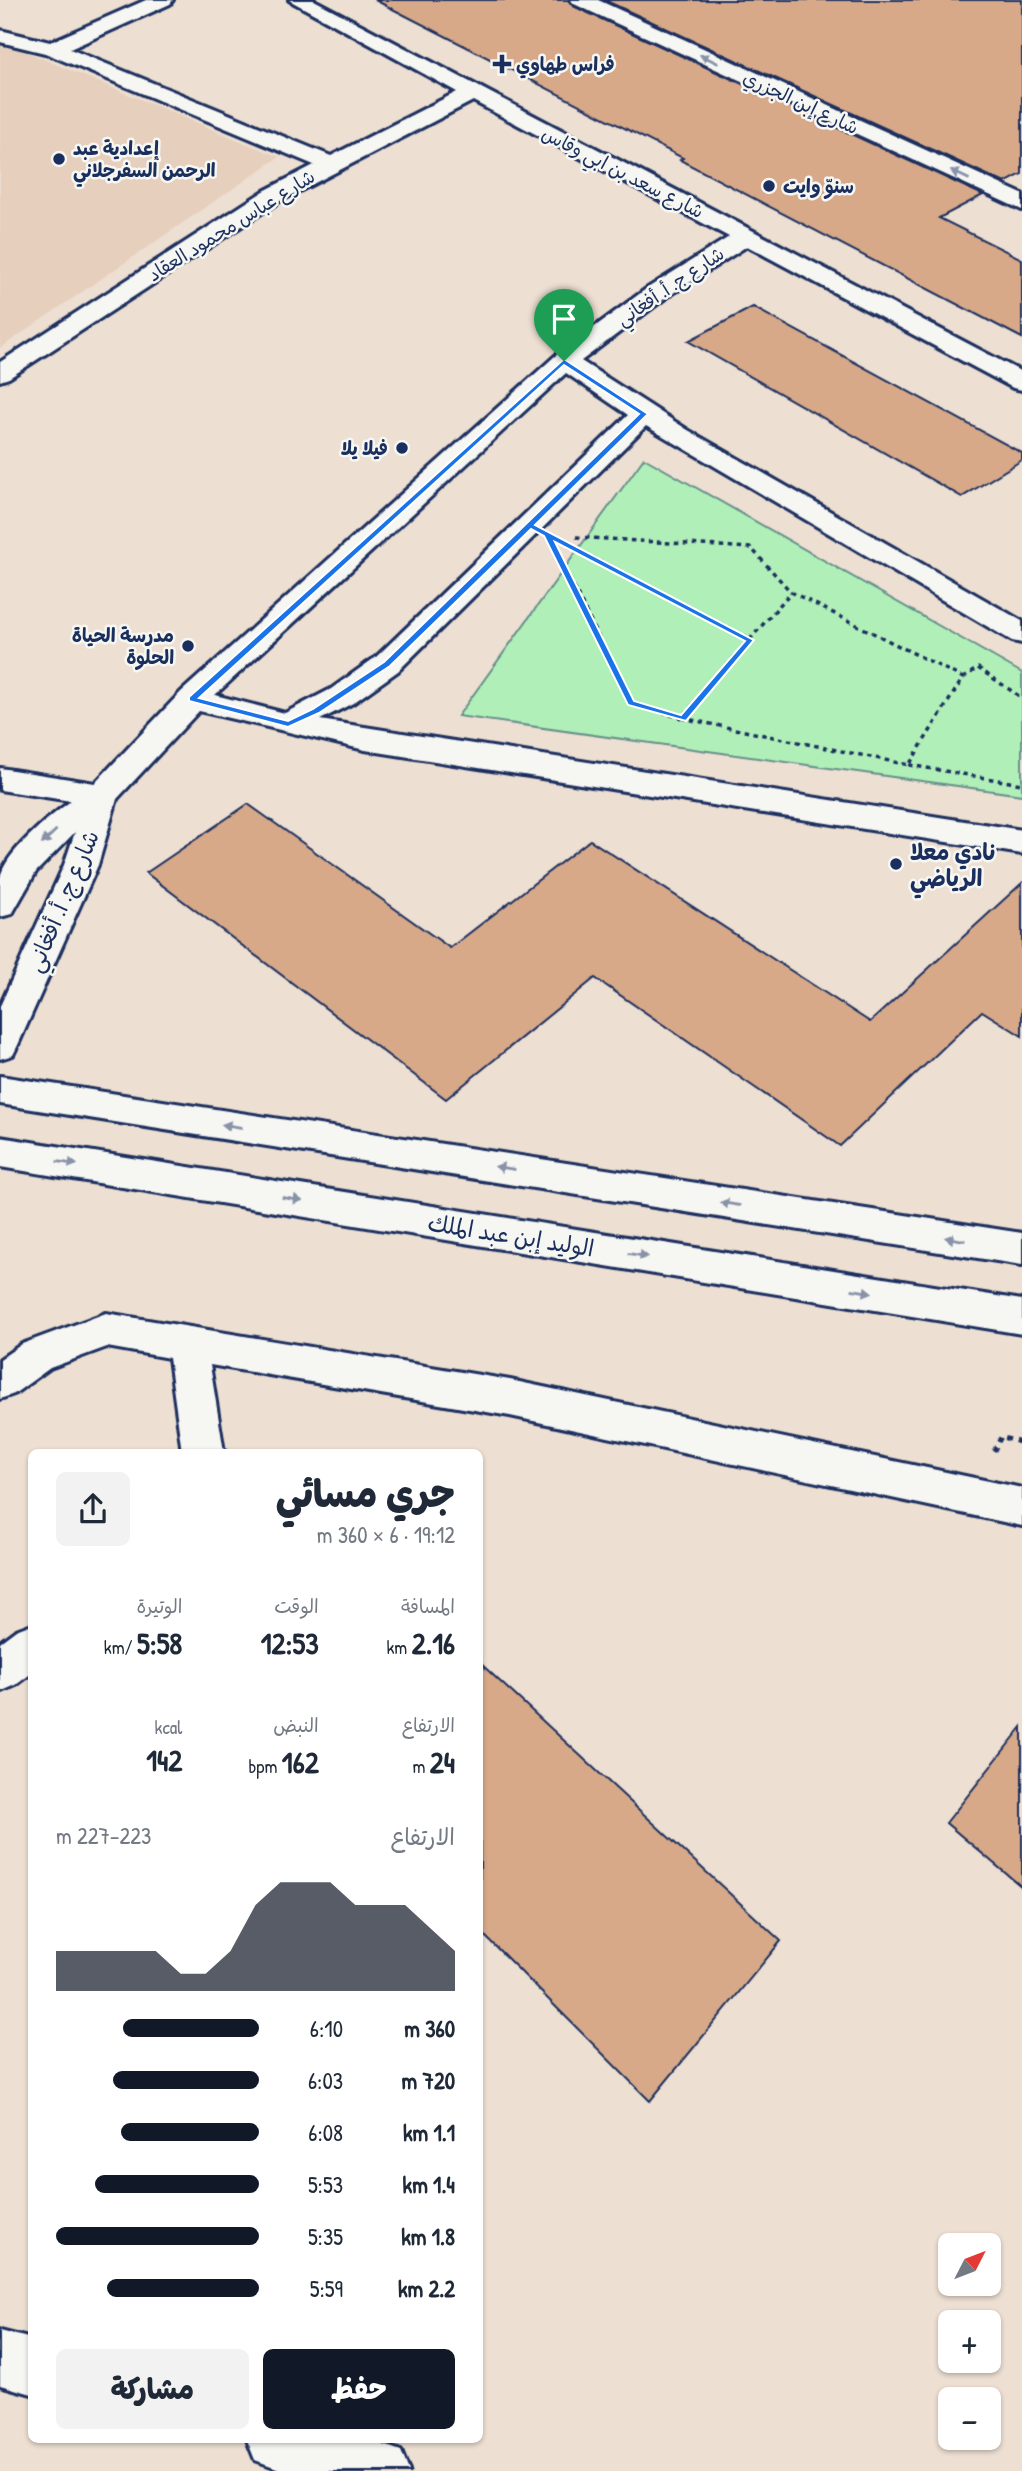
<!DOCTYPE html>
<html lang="ar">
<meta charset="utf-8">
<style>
:root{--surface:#fff;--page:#f2f2f3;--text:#1f2937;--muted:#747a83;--accent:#111827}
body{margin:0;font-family:"Patrick Hand","Playpen Sans Arabic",sans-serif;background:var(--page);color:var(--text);direction:rtl;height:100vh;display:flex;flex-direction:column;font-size:26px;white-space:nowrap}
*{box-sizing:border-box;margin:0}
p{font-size:23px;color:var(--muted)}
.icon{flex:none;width:38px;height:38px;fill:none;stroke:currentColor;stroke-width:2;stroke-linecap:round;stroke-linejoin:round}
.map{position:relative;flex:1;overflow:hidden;direction:ltr}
.sheet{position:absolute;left:28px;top:1449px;width:455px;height:994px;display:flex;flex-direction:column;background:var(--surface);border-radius:10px;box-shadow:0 2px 5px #0004;direction:rtl}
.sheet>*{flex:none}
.needle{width:46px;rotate:48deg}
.fabs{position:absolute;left:938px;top:2233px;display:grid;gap:14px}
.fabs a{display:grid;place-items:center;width:63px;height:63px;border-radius:10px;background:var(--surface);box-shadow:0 2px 5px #0004;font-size:35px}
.pin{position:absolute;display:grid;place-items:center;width:60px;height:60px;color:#fff;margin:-72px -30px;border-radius:50% 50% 50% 0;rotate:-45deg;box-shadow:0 0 7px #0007}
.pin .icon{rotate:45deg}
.round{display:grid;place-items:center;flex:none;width:74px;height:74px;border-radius:10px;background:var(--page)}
.overview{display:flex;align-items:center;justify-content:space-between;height:119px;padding:0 28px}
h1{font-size:38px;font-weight:800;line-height:52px}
.figures{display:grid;grid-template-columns:repeat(3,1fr);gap:10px;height:119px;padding:7px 28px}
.figures div{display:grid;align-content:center}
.figures b{font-size:30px;font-weight:800}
.figures small{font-size:19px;font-weight:400}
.figures p{font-size:19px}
.chart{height:196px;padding:14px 28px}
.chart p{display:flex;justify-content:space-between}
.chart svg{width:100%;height:126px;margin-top:7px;fill:var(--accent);opacity:.7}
.button{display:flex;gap:14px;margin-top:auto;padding:14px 28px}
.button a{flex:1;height:80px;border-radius:10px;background:var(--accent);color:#fff;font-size:28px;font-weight:800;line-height:80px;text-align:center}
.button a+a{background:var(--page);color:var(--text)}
ul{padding:0 28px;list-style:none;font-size:23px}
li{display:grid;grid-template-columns:112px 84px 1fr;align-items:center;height:52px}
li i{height:18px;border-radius:9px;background:var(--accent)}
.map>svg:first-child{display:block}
</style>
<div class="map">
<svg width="1022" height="2471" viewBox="0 0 1022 2471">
<rect width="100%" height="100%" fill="#eddfd2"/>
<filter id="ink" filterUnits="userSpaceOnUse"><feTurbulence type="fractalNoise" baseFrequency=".0143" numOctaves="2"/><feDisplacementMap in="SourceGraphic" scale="14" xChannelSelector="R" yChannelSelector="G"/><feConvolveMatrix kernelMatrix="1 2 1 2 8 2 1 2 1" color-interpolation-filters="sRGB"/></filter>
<g filter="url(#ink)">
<polygon fill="#e6cfbc" points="0,44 19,49 279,157 0,348"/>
<polygon fill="#b0f0b8" stroke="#66908b" stroke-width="2" points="644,458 1022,673 1022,795 458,716"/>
<g fill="#d7a989" stroke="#1b2f5e" stroke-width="2">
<polygon points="375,0 568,0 573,6 983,195 939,218 1022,259 1022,338 680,160 683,158"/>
<polygon points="604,0 1022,0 1022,174 1005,183"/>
<polygon points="753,307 1022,453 1022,460 962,497 688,341"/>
<polygon points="248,804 450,948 590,840 870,1022 1022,883 1022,1036 982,1011 840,1146 595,978 446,1099 146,873"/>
<polygon points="480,1663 781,1941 650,2101 480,1931"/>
<polygon points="1022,1727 1022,1887 946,1823"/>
</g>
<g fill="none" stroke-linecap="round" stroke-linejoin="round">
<g stroke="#1b2f5e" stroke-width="6">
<g id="minor">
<path d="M146,0H173L170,4L70,49L331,156L457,92L289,0H314L1022,372V390L1013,388L747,246L664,299L581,361L688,430L1022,621V643L1012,641L646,426L398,671L353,703L320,720L1022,830V854L365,750L199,711L117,799L98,865L18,1045L13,1055L0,1059V1006L64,865L75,832L36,872L12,914L0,917C0,905 0,890 0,878C5,852 50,816 71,801L0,790V768L95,783L181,692L555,356L646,289L729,237L473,101L280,201L9,378L0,381V362L264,191L314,165L45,53L0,42V30L50,42ZM566,373L628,415L376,657L331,689L285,713L215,695Z"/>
<polygon points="571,0 598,0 1022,194 1022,210 574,4"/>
<polygon points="106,1313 510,1380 1022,1488 1022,1526 510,1416 210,1365 224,1452 182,1452 169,1358 107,1347 50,1368 14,1394 0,1399 0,1359 22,1344"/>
<polygon points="32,1624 32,1673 16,1685 0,1692 0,1642 16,1630"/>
</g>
</g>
<g stroke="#1b2f5e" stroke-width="6">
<g id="major">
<polygon points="0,1076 1022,1233 1022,1265 0,1104"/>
<polygon points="0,1137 1022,1300 1022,1334 0,1167"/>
</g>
</g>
<g stroke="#1b2f5e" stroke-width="6">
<g id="highway">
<polygon points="0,2331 32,2339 32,2394 0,2385"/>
<polygon points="247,2440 370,2440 401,2451 409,2471 285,2471 255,2460"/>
</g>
</g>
<g stroke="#1b2f5e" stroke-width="3.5" stroke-dasharray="4.5 4.5" stroke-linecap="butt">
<polyline points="576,537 751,548 791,592"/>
<polyline points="568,545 750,640"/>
<polyline points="557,554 631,703 682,718"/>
<polygon points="791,592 963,678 909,765 682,718"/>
<polyline points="963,678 978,668 1022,698"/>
<polyline points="909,765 1022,784"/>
</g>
<polyline stroke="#1b2f5e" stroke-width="4.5" stroke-dasharray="5 5" stroke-linecap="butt" points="994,1451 1001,1437 1022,1443"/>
<use href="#minor" fill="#f6f6f2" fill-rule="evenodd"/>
<use href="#major" fill="#f6f6f2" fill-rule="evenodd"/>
<use href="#highway" fill="#f6f6f2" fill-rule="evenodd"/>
</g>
<defs><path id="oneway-solid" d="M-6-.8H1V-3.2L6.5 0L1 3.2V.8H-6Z" transform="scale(1.75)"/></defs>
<g fill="#8892a8">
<use href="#oneway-solid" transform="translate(709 59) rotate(-155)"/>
<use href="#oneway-solid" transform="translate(960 175) rotate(-155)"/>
<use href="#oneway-solid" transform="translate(49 837) rotate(136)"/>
<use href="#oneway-solid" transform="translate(232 1126) rotate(-171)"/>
<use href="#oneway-solid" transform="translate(67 1163) rotate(9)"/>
<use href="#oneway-solid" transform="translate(505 1168) rotate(-171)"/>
<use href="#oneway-solid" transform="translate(292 1199) rotate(9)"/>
<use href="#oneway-solid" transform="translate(730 1204) rotate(-171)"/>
<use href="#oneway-solid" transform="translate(955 1239) rotate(-171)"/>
<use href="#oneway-solid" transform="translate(638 1255) rotate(9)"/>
<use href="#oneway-solid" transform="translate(862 1291) rotate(9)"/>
</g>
</g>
<path fill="#1a73e8" stroke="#fff" stroke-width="2" fill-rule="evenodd" d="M564,359L648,414L535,525L754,640L686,721L628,705L544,536L531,529L390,666L319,713L288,727L189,701V697ZM564,365L639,414L384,662L313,709L288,721L199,698ZM555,542L745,641L681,715L634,701Z"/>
<g fill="#1b2f5e" stroke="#f6f6f2" stroke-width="2.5">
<path d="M498.5 53.5h7v7h7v7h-7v7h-7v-7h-7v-7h7z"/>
<circle cx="59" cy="159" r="7"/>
<circle cx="769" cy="186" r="7"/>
<circle cx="402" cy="448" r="7"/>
<circle cx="188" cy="646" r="7"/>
<circle cx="896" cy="864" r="7"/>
</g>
<g text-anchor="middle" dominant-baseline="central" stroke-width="5" stroke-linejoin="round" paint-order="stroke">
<g font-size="19" font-weight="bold" fill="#1b2f5e" stroke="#f6f6f2" text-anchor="start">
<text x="516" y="64">فراس طهاوي</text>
<text x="73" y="148">إعدادية عبد<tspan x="73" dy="22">الرحمن السفرجلاني</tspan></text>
<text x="783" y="186">سنوّ وايت</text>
<text x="388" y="448" text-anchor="end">فيلا يلا</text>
<text x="174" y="635" text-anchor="end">مدرسة الحياة<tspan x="174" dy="22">الحلوة</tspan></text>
</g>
<g font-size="19" fill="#1b2f5e" stroke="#f6f6f2">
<text transform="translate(801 102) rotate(25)">شارع إبن الجزري</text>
<text transform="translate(623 172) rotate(27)">شارع سعد بن ابي وقاس</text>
<text transform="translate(231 225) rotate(-32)">شارع عباس محمود العقاد</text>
<text transform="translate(670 286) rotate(-34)">شارع ج. أ. أفغاني</text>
</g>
<g font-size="23" font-weight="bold" fill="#1b2f5e" stroke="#f6f6f2" text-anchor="start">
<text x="910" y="851">نادي معلا<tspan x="910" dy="26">الرياضي</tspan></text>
</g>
<g font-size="23" fill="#1b2f5e" stroke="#f6f6f2">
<text transform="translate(62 901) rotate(-67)">شارع ج. أ. أفغاني</text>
<text transform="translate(511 1235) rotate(9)">الوليد إبن عبد الملك</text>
</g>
</g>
</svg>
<div class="fabs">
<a><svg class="needle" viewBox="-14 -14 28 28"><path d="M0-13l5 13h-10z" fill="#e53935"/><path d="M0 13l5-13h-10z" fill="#747a83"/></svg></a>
<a>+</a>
<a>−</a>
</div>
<div class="pin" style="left:564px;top:361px;background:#1e9e55"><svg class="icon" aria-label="arrive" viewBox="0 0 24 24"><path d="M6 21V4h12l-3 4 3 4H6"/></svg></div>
<section class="sheet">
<div class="overview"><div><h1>جري مسائي</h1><p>19:12 · 6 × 360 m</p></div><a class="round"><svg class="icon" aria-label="share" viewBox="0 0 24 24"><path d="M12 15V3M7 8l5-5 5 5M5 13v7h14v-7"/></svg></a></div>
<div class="figures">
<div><p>المسافة</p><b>2.16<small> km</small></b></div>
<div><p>الوقت</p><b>12:53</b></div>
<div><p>الوتيرة</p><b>5:58<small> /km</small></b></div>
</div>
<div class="figures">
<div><p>الارتفاع</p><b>24<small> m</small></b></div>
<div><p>النبض</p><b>162<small> bpm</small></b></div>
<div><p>kcal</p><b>142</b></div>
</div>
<div class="chart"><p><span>الارتفاع</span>223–227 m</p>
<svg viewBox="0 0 160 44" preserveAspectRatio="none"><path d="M0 44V30L10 30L20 30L30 30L40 30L50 38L60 38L70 30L80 14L90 6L100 6L110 6L120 14L130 14L140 14L150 22L160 30V44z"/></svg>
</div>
<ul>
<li><b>360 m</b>6:10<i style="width:67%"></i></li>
<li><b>720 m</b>6:03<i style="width:72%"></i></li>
<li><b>1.1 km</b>6:08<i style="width:68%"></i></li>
<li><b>1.4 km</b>5:53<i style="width:81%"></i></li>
<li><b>1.8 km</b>5:35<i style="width:100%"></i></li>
<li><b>2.2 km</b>5:59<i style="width:75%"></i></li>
</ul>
<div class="button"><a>حفظ</a><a>مشاركة</a></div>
</section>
</div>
